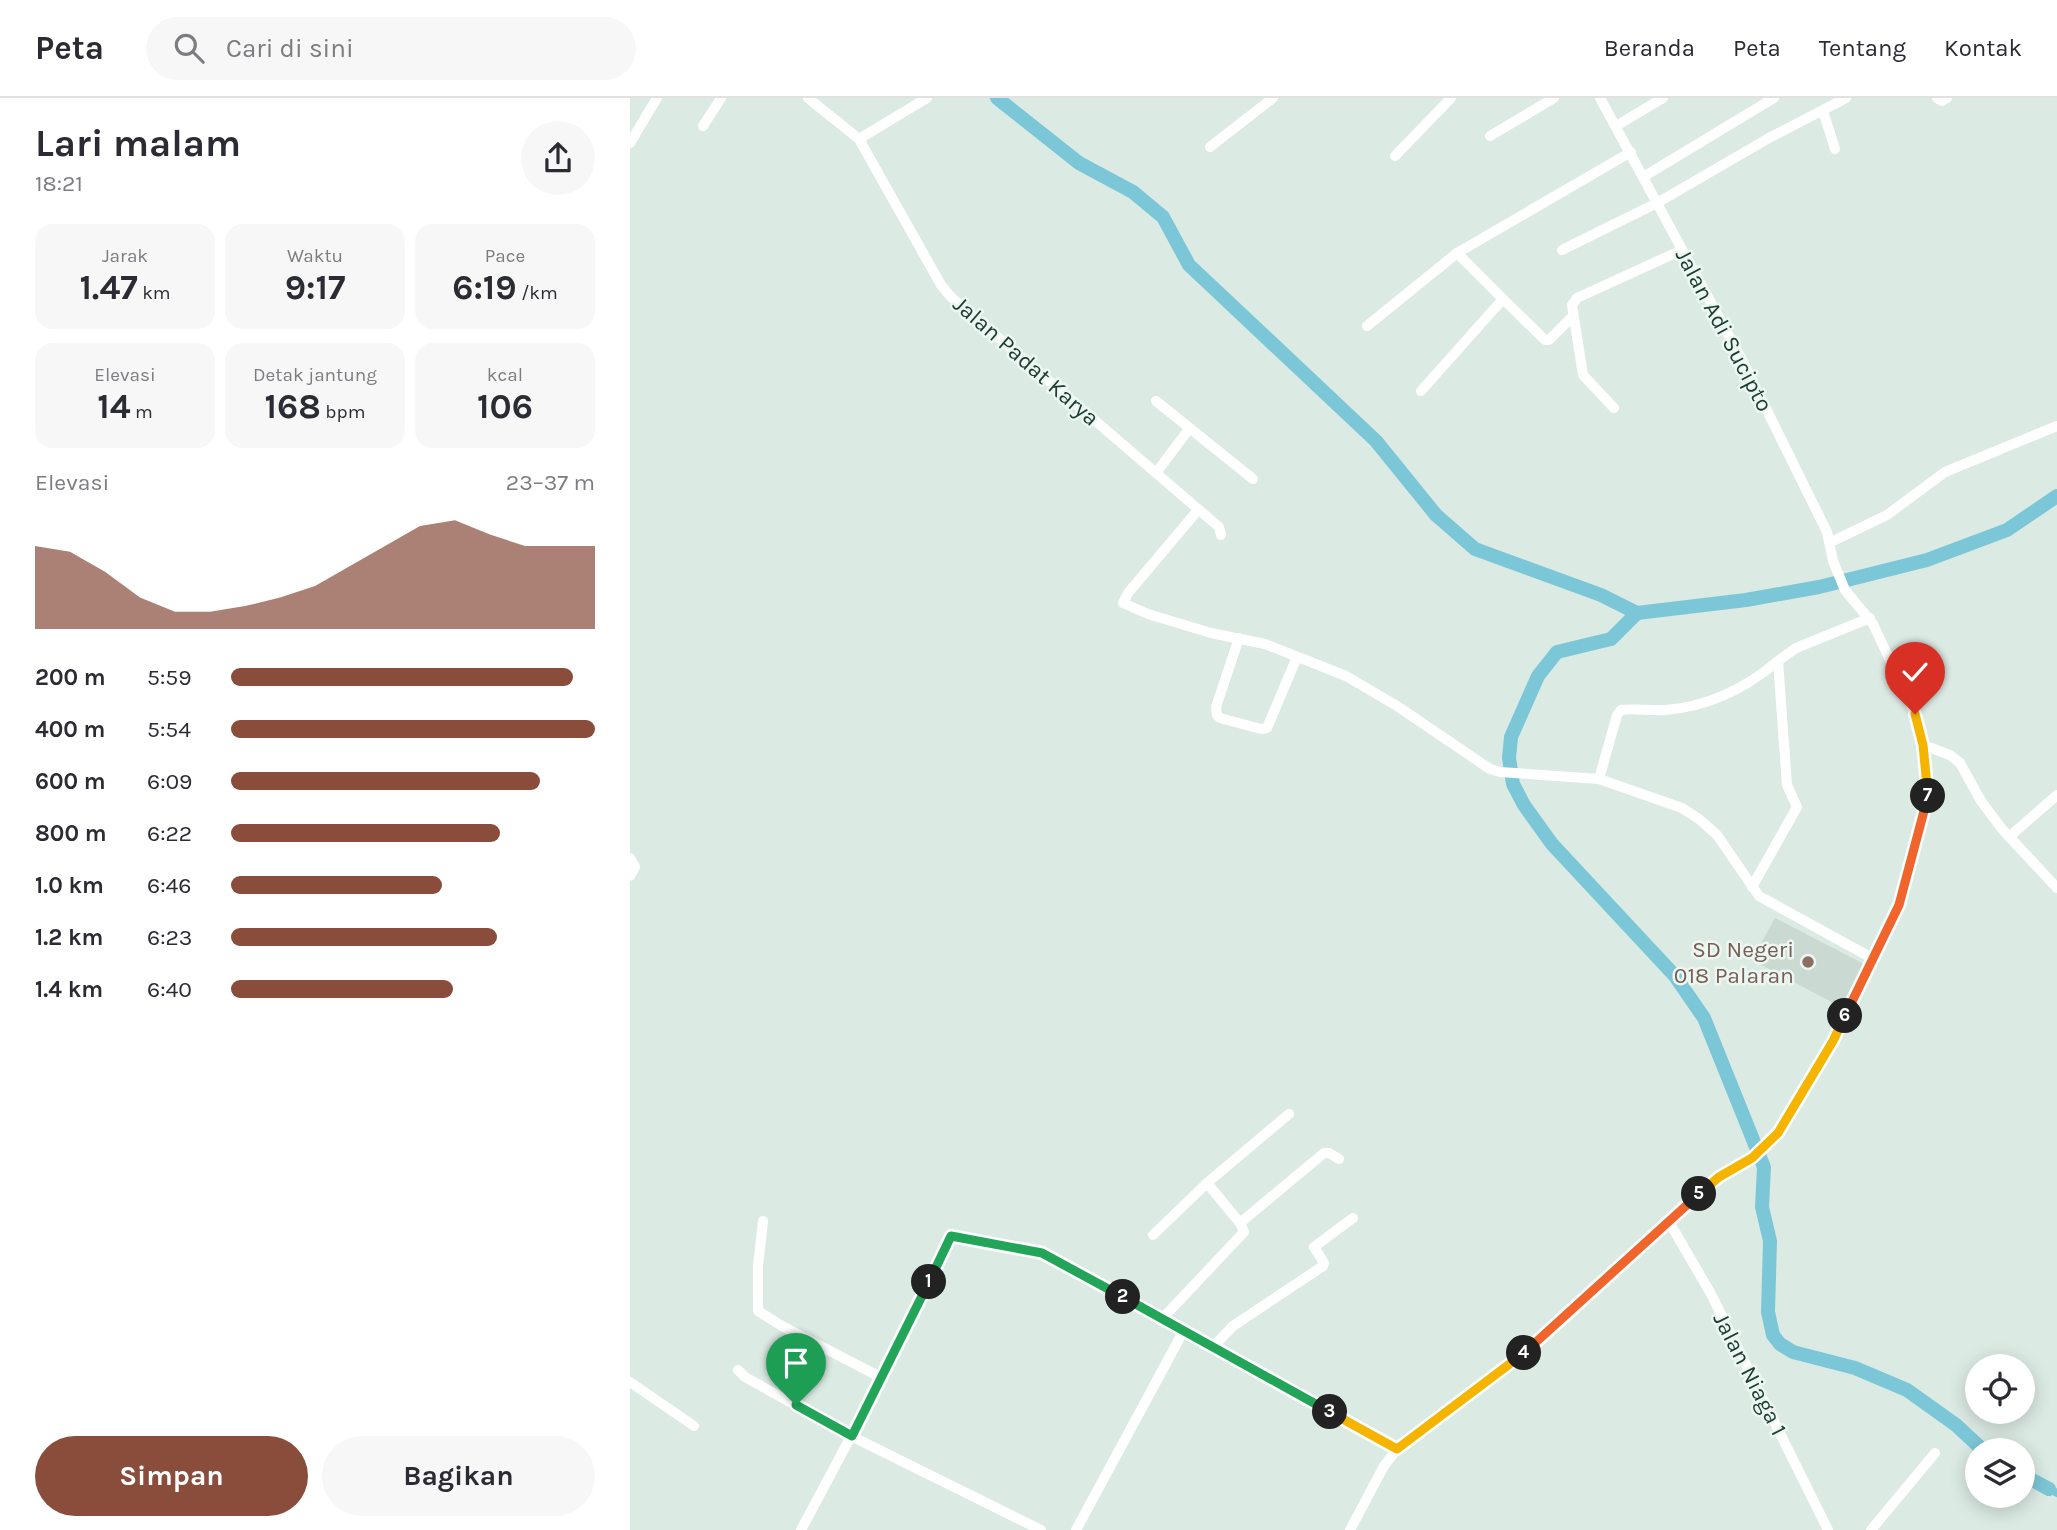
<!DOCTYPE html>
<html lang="id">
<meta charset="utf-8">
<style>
:root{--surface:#fff;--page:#f7f7f7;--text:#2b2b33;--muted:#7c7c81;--line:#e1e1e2;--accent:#8a4d3b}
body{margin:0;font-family:Karla,sans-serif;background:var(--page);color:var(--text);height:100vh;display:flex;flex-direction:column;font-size:26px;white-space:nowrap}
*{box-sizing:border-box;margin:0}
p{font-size:23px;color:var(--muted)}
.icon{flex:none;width:38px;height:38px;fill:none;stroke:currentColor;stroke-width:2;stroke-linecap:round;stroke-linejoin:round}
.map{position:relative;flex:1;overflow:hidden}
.details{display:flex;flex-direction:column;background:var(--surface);width:630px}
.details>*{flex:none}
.fabs{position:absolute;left:1335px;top:1256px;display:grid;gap:14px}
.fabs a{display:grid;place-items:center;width:70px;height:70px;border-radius:50%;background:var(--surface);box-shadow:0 4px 18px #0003;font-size:35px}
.pin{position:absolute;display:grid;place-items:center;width:60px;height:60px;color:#fff;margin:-72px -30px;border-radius:50% 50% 50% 0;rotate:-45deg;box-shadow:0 0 7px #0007}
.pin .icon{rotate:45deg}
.km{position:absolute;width:35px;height:35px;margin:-18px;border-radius:50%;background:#222;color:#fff;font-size:19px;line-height:35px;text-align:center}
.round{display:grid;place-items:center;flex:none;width:74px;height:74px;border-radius:37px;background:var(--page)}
.headline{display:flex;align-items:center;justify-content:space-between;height:119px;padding:0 35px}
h1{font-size:38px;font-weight:700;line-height:52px}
.metrics{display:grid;grid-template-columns:repeat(3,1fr);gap:10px;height:119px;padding:7px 35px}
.metrics div{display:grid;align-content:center;border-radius:18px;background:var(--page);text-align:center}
.metrics b{font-size:35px;font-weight:700}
.metrics small{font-size:19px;font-weight:400}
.metrics p{font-size:19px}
.chart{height:196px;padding:14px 35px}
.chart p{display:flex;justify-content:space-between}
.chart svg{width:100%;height:126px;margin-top:7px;fill:var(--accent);opacity:.7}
.button{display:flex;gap:14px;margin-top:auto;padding:14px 35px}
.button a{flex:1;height:80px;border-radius:42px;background:var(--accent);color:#fff;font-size:28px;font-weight:700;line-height:80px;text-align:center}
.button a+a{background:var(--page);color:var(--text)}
ul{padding:0 35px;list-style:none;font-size:23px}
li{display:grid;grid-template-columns:112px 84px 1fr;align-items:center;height:52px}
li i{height:18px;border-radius:9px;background:var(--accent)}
header{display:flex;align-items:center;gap:42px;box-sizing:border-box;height:98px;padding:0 35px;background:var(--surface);border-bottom:2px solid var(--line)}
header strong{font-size:33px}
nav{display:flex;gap:38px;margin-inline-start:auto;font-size:24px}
.search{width:490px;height:63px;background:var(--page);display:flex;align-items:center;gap:18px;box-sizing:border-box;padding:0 24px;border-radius:38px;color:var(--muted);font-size:26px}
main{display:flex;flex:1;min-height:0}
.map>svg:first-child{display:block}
</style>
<header>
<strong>Peta</strong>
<div class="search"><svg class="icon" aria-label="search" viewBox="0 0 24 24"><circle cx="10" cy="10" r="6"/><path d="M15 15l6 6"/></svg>Cari di sini</div>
<nav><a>Beranda</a><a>Peta</a><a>Tentang</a><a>Kontak</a></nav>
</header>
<main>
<section class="details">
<div class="headline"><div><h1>Lari malam</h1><p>18:21</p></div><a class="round"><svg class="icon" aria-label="share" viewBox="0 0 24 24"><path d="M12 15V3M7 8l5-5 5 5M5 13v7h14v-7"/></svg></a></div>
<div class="metrics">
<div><p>Jarak</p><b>1.47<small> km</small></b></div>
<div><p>Waktu</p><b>9:17</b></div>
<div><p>Pace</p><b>6:19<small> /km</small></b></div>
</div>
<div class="metrics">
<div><p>Elevasi</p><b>14<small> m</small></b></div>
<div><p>Detak jantung</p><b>168<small> bpm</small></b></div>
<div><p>kcal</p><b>106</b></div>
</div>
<div class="chart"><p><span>Elevasi</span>23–37 m</p>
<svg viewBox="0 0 160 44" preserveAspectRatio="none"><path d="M0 44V15L10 17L20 24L30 33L40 38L50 38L60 36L70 33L80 29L90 22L100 15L110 8L120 6L130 11L140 15L150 15L160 15V44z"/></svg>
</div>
<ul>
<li><b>200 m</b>5:59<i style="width:94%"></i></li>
<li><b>400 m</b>5:54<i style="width:100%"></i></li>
<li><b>600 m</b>6:09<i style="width:85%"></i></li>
<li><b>800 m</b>6:22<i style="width:74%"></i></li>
<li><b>1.0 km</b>6:46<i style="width:58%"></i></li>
<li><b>1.2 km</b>6:23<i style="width:73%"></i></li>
<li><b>1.4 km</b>6:40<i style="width:61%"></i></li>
</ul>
<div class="button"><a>Simpan</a><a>Bagikan</a></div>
</section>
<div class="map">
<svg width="1427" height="1432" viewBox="0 0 1427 1432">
<rect width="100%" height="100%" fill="#dceae4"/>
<polygon fill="#cadad3" points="1145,820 1234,866 1211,909 1122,862"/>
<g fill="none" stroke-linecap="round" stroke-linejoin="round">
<polyline stroke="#7cc7d7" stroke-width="8" points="1419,1391 1427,1395"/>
<g stroke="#7cc7d7" stroke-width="14">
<polyline points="367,0 449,65 503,94 533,119 559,167 746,343 806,417 845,451 971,497 1007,515 1116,502 1189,489 1297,462 1377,432 1427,398"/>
<polyline points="1007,515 981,541 927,554 908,578 881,639 879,660 883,686 894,707 922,746 1045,878 1074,920 1134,1069 1132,1109 1140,1143 1138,1214 1143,1237 1150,1246 1163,1254 1225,1270 1277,1292 1326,1327 1354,1353"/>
<polyline points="1393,1377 1419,1391"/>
</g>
<g stroke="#fff" stroke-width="10">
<polyline points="178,0 229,41 311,187 321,199 589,429 591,437"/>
<polyline points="1307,0 1312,3 1317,0"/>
<polyline points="1193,13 1205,51"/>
<polyline points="73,28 91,0"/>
<polyline points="986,28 1033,0"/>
<polyline points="860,38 924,0"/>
<polyline points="229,41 297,0"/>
<polyline points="0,45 27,0"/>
<polyline points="580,49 643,0"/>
<polyline points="765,58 821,0"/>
<polyline points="1013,79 1144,0"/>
<polyline points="932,152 1027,105 1139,40 1216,0"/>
<polyline points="873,201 915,242 919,242 943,218"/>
<polyline points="737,228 827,155 1001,54"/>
<polyline points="791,293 873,201 827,155"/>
<polyline points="526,303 623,381"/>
<polyline points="984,310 953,277 942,207 947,200 1052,152"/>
<polyline points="526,375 559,331"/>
<polyline points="568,412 498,495 493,505 518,516 581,535 635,546 716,578 767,608 860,671 870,674 969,681 1052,710 1069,721 1087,737 1129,798 1242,860"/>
<polyline points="1201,444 1257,417 1315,374 1427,328"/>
<polyline points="609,540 586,609 587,617 590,620 631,631 637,630 667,559"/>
<polyline points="1293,647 1320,657 1330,665 1351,703 1372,731 1427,790"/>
<path d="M969,681L987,617L991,612C1005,610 1020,613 1035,612C1078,609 1116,590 1148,563"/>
<polyline points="1379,739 1427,697"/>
<polyline points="0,760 5,769 0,778"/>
<polyline points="1122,789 1167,709 1157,687 1148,563 1166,550 1240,520"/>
<polyline points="577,1085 659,1016"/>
<polyline points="1038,1122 1081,1196 1198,1432"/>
<polyline points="133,1123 128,1168 128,1213 152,1228 252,1280"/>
<polyline points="610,1125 694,1055 699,1055 709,1061"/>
<polyline points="523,1137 577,1085 610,1125 614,1134 531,1222"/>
<polyline points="582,1250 603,1228 693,1168 694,1165 684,1149 723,1120"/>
<polyline points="108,1272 115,1279 221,1338 411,1432"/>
<polyline points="0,1284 64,1328"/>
<polyline points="171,1432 252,1280 321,1138 412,1155 452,1175 531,1222 767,1351"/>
<polyline points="446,1432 553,1234"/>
<polyline points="720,1432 754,1368 767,1351 885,1263 937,1219 1077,1088 1122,1060 1141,1042 1156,1023 1175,987 1203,943 1262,822 1275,788 1298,698 1293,647 1285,616 1243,526 1215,492 1203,463 1197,434 1112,262 970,0"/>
<polyline points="1241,1432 1305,1355"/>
</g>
</g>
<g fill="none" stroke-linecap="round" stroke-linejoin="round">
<g stroke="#fff" stroke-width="14">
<polyline id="split-1" points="166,1307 222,1338 299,1184"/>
</g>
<g stroke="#fff" stroke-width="14">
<polyline id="split-2" points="299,1184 321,1138 412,1155 493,1199"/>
</g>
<g stroke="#fff" stroke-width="14">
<polyline id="split-3" points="493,1199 700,1314"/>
</g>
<g stroke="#fff" stroke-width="14">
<polyline id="split-4" points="700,1314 767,1351 894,1255"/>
</g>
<g stroke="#fff" stroke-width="14">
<polyline id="split-5" points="894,1255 1069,1096"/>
</g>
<g stroke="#fff" stroke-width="14">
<polyline id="split-6" points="1069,1096 1089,1079 1122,1060 1148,1035 1203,943 1215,918"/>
</g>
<g stroke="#fff" stroke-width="14">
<polyline id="split-7" points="1215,918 1269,807 1298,698"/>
</g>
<g stroke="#fff" stroke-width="14">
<polyline id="split-8" points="1285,616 1293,647 1298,698"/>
</g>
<use href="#split-1" stroke="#22a559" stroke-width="9"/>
<use href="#split-2" stroke="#22a559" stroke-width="9"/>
<use href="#split-3" stroke="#22a559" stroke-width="9"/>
<use href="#split-4" stroke="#f5b400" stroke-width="9"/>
<use href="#split-5" stroke="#f0652b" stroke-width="9"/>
<use href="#split-6" stroke="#f5b400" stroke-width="9"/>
<use href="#split-7" stroke="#f0652b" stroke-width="9"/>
<use href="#split-8" stroke="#f5b400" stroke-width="9"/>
</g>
<circle fill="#8d6e63" stroke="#ecf7f2" stroke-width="2.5" cx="1178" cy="864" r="7"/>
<g text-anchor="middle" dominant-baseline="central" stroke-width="5" stroke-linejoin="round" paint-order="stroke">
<g font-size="23" fill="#1c3b33" stroke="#ecf7f2">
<text transform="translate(1094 232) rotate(62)">Jalan Adi Sucipto</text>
<text transform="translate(396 263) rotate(41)">Jalan Padat Karya</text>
<text transform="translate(1120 1276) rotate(63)">Jalan Niaga 1</text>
</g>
<g font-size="23" fill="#785e54" stroke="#ecf7f2" text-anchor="end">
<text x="1164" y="851">SD Negeri<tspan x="1164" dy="26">018 Palaran</tspan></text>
</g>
</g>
</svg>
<div class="fabs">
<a><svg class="icon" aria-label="locate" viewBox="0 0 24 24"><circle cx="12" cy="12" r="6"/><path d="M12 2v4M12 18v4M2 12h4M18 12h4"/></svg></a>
<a><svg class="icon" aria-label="layers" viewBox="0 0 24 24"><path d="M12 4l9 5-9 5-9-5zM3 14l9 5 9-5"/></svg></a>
</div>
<div class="pin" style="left:166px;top:1307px;background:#1e9e55"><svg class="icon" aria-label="arrive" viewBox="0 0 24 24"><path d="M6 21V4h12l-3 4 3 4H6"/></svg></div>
<div class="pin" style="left:1285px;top:616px;background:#d93025"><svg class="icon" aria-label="check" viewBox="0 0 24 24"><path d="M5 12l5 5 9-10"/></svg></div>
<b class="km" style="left:299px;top:1184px">1</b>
<b class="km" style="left:493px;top:1199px">2</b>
<b class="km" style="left:700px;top:1314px">3</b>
<b class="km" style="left:894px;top:1255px">4</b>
<b class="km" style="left:1069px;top:1096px">5</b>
<b class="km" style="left:1215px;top:918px">6</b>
<b class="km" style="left:1298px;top:698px">7</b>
</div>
</main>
